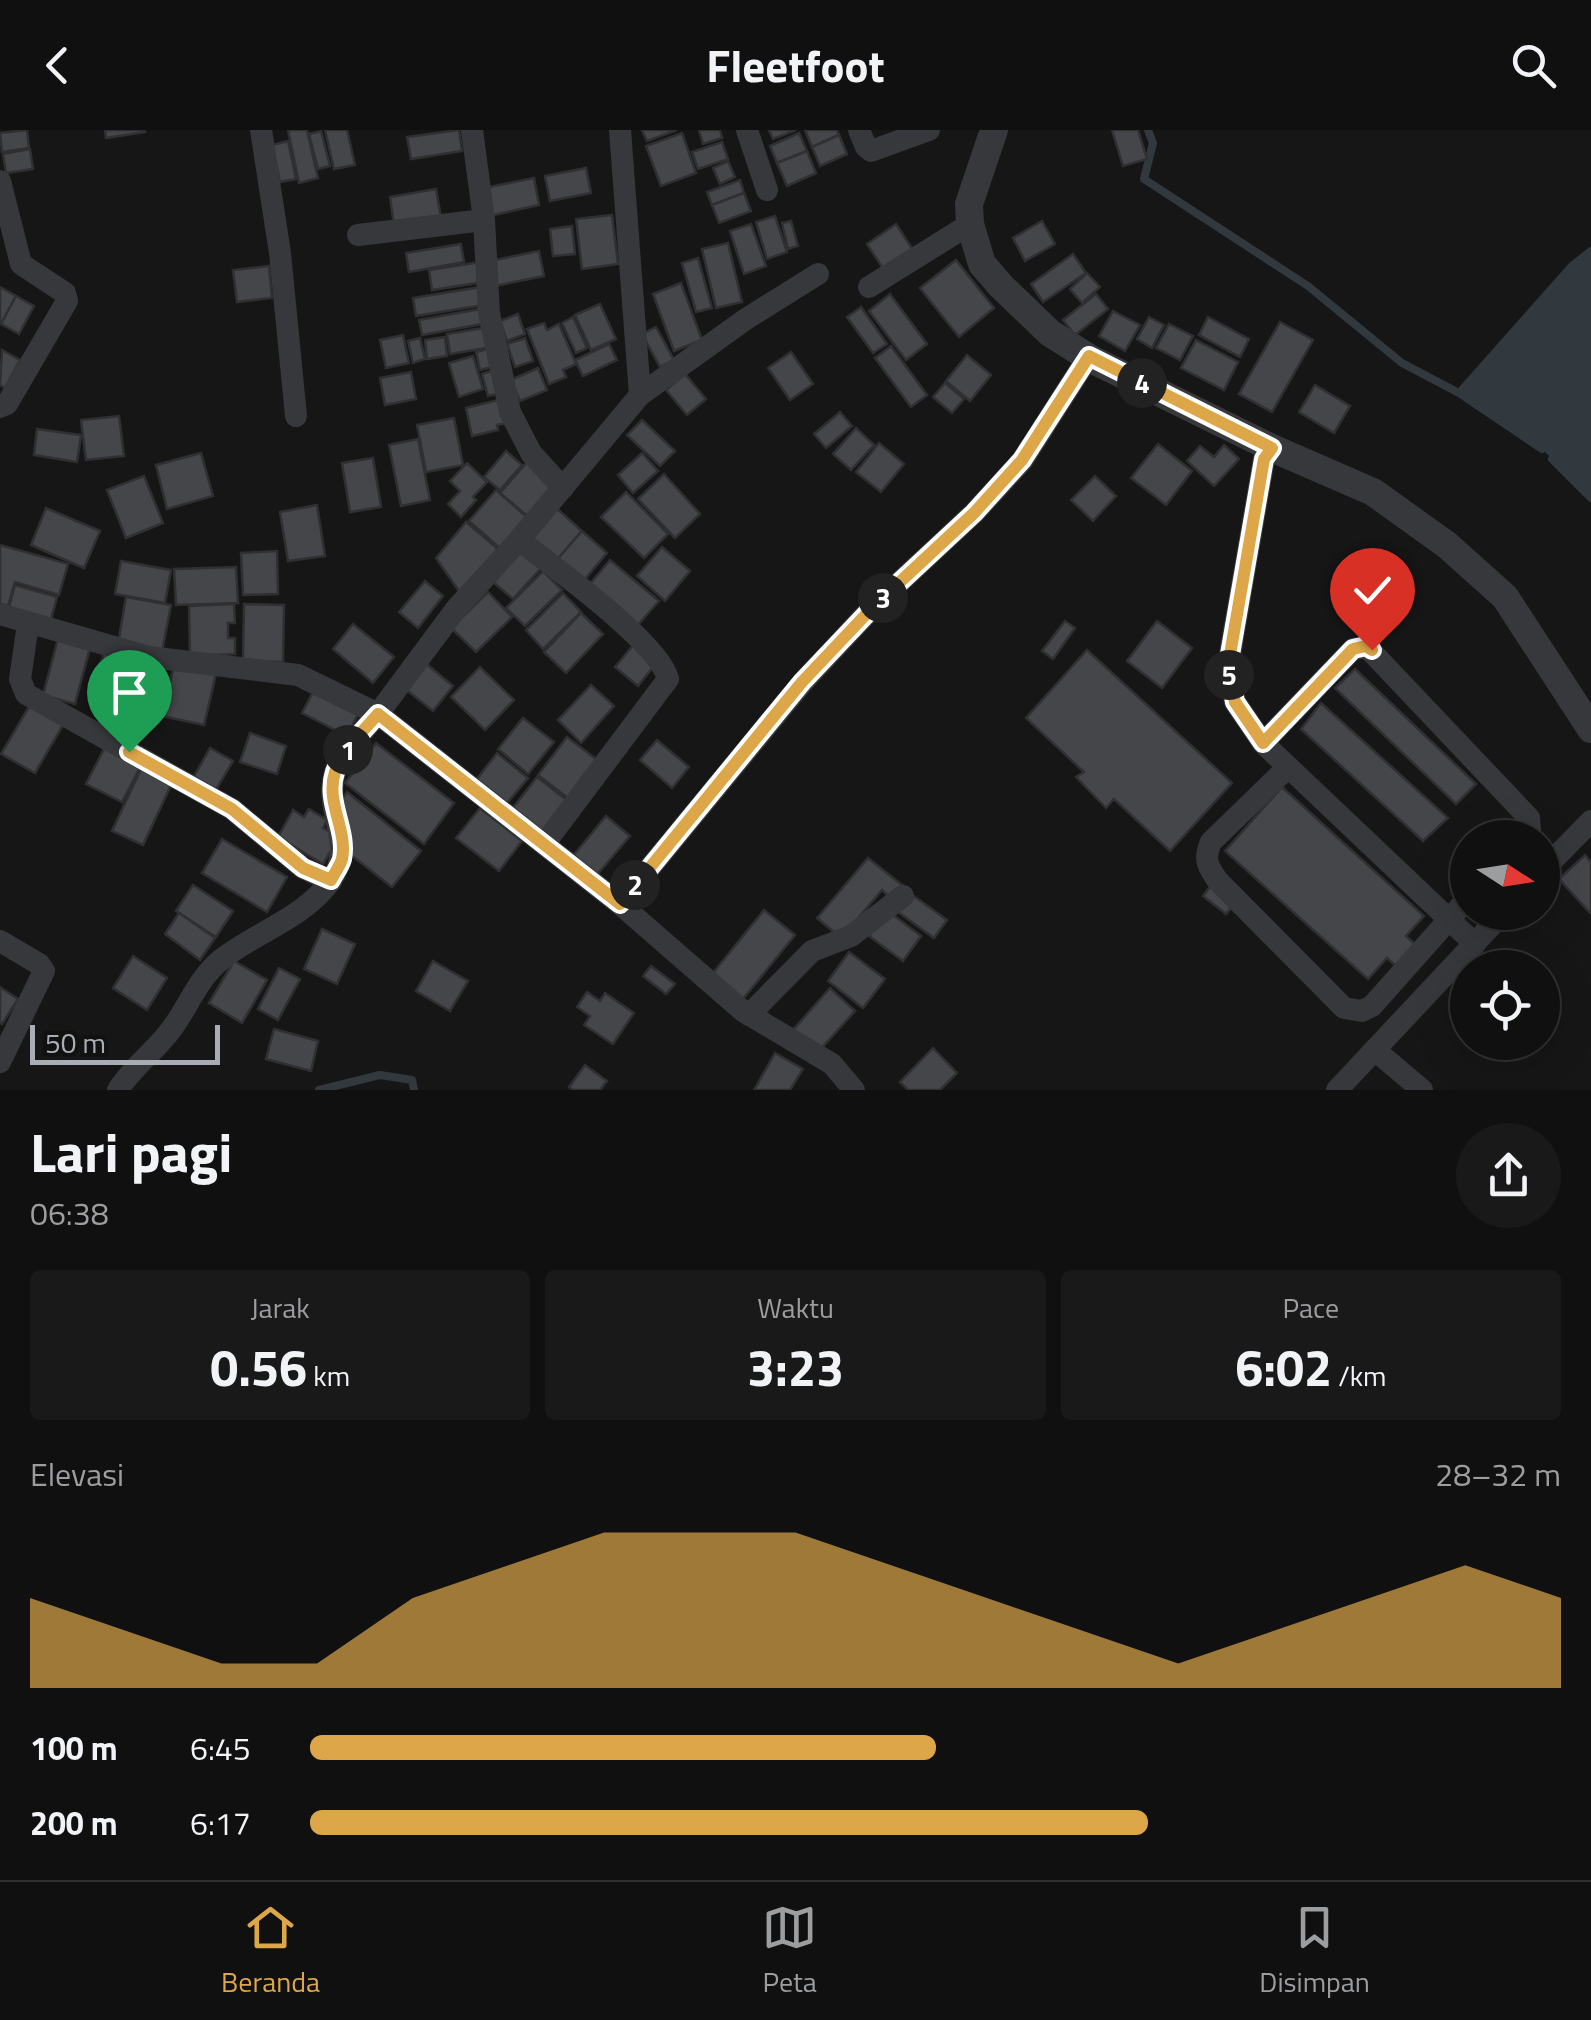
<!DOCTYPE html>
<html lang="id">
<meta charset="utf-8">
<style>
:root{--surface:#101011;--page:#19191a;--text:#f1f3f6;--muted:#9c9d9f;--line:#303031;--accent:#dca649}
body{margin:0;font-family:"Titillium Web",sans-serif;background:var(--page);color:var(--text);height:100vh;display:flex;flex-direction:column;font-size:38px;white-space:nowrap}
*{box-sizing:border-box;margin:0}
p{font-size:32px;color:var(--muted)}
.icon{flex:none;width:55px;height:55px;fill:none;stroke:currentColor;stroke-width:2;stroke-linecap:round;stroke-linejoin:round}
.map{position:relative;height:960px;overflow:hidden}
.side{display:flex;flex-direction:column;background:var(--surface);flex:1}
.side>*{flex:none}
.needle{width:65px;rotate:102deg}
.controls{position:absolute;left:1450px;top:690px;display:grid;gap:20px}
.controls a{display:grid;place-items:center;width:110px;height:110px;border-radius:50%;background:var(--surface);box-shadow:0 10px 40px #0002,0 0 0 2px var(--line);font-size:50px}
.scale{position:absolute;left:30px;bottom:25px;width:190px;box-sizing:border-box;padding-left:10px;border:5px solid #a9aeb6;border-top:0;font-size:28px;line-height:35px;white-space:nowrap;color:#a9aeb6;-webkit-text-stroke:8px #111112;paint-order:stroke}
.pin{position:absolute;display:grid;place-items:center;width:85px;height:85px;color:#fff;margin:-102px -42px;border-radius:50% 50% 50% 0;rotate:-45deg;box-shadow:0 0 10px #0007}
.pin .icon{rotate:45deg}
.km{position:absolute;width:50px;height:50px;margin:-25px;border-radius:50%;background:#222;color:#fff;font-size:28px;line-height:50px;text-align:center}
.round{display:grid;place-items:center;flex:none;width:105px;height:105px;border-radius:52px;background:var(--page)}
.head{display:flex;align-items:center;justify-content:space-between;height:170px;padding:0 30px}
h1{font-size:55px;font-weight:700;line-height:75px}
.stats{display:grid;grid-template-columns:repeat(3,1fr);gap:15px;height:170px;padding:10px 30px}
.stats div{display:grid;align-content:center;border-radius:10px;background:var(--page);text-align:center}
.stats b{font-size:50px;font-weight:700}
.stats small{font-size:28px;font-weight:400}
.stats p{font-size:28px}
.chart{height:280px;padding:20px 30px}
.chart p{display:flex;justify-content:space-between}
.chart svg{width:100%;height:180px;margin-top:10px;fill:var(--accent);opacity:.7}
ul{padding:0 30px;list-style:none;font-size:32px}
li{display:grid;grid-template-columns:160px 120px 1fr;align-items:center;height:75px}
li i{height:25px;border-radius:12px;background:var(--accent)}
header{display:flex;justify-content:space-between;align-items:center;height:130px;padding:0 30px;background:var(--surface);font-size:45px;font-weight:700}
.tabs{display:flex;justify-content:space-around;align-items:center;height:140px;border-top:2px solid var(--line);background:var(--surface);font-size:28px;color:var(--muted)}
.tabs a{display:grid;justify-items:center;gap:5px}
.tabs .on{color:var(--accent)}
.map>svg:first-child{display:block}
</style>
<header><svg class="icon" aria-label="back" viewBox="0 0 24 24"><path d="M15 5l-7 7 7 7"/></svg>Fleetfoot<svg class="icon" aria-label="search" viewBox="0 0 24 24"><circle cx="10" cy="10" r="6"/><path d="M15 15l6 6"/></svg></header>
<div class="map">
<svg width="1591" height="960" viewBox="0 0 1591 960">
<rect width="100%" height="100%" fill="#161617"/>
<polygon fill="#31393f" points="1591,121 1591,368 1537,314 1459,263 1572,136"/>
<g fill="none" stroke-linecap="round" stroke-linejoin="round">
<g stroke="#31393f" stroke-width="8">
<polyline points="1148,0 1153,13 1144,49 1308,156 1402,233 1459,263 1542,319"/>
<polyline points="1462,260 1572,136 1591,121"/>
<polyline points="1552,329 1591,368"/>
<polyline points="319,960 380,945 412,950 414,960"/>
</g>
</g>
<g fill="#45464a" stroke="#303033" stroke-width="2.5">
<polygon points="27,0 29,18 2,22 0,3"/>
<polygon points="105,0 144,0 145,2 106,8"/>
<polygon points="288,0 307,0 318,48 299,53"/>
<polygon points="325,0 347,0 355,35 334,39"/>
<polygon points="459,0 462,21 411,29 407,7"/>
<polygon points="642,0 677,0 647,11"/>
<polygon points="699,0 720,0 722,8 703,14"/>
<polygon points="769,0 796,0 773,9"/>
<polygon points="805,0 837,0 839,5 812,17"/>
<polygon points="1112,0 1138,0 1147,29 1123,36"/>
<polygon points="321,1 330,36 318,39 309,4"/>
<polygon points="682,3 696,43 661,56 646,16"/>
<polygon points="799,3 807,21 777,33 770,16"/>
<polygon points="839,5 847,24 820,36 812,17"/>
<polygon points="288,11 296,49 280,52 272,15"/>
<polygon points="722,12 728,29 698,39 692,22"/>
<polygon points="30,19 33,39 6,43 3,24"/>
<polygon points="807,21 816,43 787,56 777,33"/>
<polygon points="728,31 735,47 720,54 713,38"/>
<polygon points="586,38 591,63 550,71 545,46"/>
<polygon points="534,48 539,75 489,86 484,58"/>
<polygon points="740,50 744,63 712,75 707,62"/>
<polygon points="436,59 441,88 394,96 390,67"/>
<polygon points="744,63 751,81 719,93 712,75"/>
<polygon points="612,85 618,134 582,139 576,89"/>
<polygon points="775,86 787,122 767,129 756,92"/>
<polygon points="791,91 798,116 788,119 782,93"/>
<polygon points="1042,91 1055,114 1025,131 1013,108"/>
<polygon points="751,94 766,136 744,144 730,101"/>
<polygon points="896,94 913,120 884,140 867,114"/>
<polygon points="572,96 575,124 553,126 550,99"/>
<polygon points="728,113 742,172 716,178 702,119"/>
<polygon points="461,114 464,132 409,142 406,123"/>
<polygon points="539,121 544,146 495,156 490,131"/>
<polygon points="1073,124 1086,143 1043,172 1031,154"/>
<polygon points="698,128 712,178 696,182 682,133"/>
<polygon points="956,130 994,178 959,207 920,158"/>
<polygon points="481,132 484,152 432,160 429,140"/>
<polygon points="269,136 272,168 237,172 233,140"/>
<polygon points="1087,143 1100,157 1082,173 1070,159"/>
<polygon points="681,153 702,210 674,221 653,164"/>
<polygon points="0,157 16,166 1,194 0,194"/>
<polygon points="481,157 484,175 416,186 413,168"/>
<polygon points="890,164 927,214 906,230 869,181"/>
<polygon points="1096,164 1108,179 1075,205 1063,190"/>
<polygon points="16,166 34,176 19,204 1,194"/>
<polygon points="600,174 616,209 591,220 575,185"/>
<polygon points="861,177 887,214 873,223 847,187"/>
<polygon points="480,179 482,194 422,205 419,190"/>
<polygon points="1113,181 1140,195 1125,221 1099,206"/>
<polygon points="518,184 525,204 507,211 500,191"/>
<polygon points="573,187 587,218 576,223 562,193"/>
<polygon points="1149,187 1164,195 1152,218 1137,209"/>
<polygon points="1208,187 1249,209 1240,227 1199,205"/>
<polygon points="1280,192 1313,210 1272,282 1239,264"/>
<polygon points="544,193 547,200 559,194 576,234 563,240 566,247 549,254 527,199"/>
<polygon points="1169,194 1193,206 1180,230 1156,218"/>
<polygon points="489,197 492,217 450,224 447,204"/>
<polygon points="656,197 674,230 660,237 642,204"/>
<polygon points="403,205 409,233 386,238 380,210"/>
<polygon points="445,207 447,226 427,229 425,210"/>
<polygon points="420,208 425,229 413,233 408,211"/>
<polygon points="525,208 533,231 515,237 507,214"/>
<polygon points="1196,210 1238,232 1224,260 1181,238"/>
<polygon points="609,214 617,230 583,246 575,230"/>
<polygon points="891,216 927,265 911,277 875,228"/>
<polygon points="492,218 496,236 480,240 476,222"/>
<polygon points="2,220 20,230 5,258 0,255"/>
<polygon points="791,222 813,254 790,270 768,238"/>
<polygon points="967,225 991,245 970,271 946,251"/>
<polygon points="473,226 483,259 459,267 449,233"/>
<polygon points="538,238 547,260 520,271 511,250"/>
<polygon points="497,239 504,262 488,266 482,244"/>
<polygon points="411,242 416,269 385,275 380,248"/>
<polygon points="685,244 706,269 687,285 666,260"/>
<polygon points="945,253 964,269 952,283 933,267"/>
<polygon points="1315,255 1350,276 1334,303 1299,282"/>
<polygon points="502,269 507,293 497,295 498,300 472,306 466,278"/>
<polygon points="840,282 852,296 826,318 814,304"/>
<polygon points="119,286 124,326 86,330 81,290"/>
<polygon points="454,288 463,335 426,342 417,295"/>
<polygon points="642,290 675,321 660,336 627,305"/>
<polygon points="856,298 874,315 851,340 833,324"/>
<polygon points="37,299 81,305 77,332 34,325"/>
<polygon points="418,309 430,370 401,376 389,315"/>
<polygon points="879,313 904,334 881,362 856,342"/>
<polygon points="1158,314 1192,341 1166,375 1131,348"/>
<polygon points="1224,315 1239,329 1214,356 1187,331 1200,316 1214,327"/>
<polygon points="506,321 522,335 500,360 484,347"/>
<polygon points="201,323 213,366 167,379 156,335"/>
<polygon points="642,323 658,341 633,363 618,345"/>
<polygon points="373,328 381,377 350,382 342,333"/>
<polygon points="527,332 557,358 531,389 500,363"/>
<polygon points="467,333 487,352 473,367 476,370 461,387 448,374 460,361 450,351"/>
<polygon points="664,344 700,384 675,408 638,369"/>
<polygon points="144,346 163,393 126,408 107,360"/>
<polygon points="1095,346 1116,366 1093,391 1071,370"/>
<polygon points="496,360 529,389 502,420 469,391"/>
<polygon points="626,362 668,404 644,428 601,387"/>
<polygon points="317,375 325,426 288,431 280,382"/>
<polygon points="554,376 582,401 555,432 527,408"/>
<polygon points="46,378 100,401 84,438 31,415"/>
<polygon points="466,392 498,419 461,464 436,428"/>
<polygon points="582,401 607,423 580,455 555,432"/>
<polygon points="0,415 68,434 59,465 15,452 8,476 0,474"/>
<polygon points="662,417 690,441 665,471 637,446"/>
<polygon points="520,419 541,438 513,469 492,451"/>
<polygon points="277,421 278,464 243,465 241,423"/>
<polygon points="610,430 659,471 637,496 589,455"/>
<polygon points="121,431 171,440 165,473 115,464"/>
<polygon points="236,437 238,473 176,475 174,439"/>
<polygon points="543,441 562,460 525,496 506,478"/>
<polygon points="425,451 443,466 418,498 399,482"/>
<polygon points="15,455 57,467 50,493 8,481"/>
<polygon points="488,462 512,487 476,522 451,498"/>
<polygon points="563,463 581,482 543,519 526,500"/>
<polygon points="126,467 171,475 162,522 118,514"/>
<polygon points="234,474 235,493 228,493 228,508 235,508 235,524 190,526 189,476"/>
<polygon points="244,474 284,475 283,532 243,531"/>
<polygon points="581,483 603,504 566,543 544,522"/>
<polygon points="1065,491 1075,498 1053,529 1042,521"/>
<polygon points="1157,491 1192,518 1162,558 1127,531"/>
<polygon points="353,494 394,527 373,553 333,519"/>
<polygon points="58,509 90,518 75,574 43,565"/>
<polygon points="635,513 657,532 638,556 615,537"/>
<polygon points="1087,520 1232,653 1170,721 1114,669 1106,678 1076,647 1084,642 1026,588"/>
<polygon points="104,521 140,531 126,584 90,574"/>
<polygon points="424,532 453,556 433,581 404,558"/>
<polygon points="174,535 216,544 204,595 162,586"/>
<polygon points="480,537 514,570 485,600 451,567"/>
<polygon points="1355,539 1476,654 1456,674 1335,558"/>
<polygon points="591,555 614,576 581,613 558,590"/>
<polygon points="313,562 358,584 347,606 302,583"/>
<polygon points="1321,573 1448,688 1423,711 1301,599"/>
<polygon points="30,575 63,595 35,643 1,624"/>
<polygon points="523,588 554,612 528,644 498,619"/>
<polygon points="250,603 286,616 277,644 240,632"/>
<polygon points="567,607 600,632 572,671 538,645"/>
<polygon points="657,610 689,637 672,658 640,630"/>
<polygon points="376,613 454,673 424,714 345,653"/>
<polygon points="106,615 142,634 122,672 86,654"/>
<polygon points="210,618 233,631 214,663 192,650"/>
<polygon points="497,623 528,648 503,678 473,654"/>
<polygon points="141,639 172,653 143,715 112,701"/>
<polygon points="537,647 568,671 540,707 509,683"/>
<polygon points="1282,657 1424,786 1406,806 1416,815 1397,837 1387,828 1368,849 1225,721"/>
<polygon points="347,662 421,721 392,757 351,725 339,674"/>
<polygon points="480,678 522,711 499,741 456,708"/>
<polygon points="309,679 327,690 323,698 339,707 323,734 278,707 293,680 304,687"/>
<polygon points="606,686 630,706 595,747 572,727"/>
<polygon points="222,709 287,747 267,782 202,743"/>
<polygon points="1585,725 1591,732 1591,784 1559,749"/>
<polygon points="868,728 902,755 891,768 882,760 841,808 817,788"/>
<polygon points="1212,754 1235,773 1226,784 1203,766"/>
<polygon points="193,755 233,781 216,807 176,781"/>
<polygon points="911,764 947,790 934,808 898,782"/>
<polygon points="764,780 795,805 743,869 712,844"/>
<polygon points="888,781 921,806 903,831 869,806"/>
<polygon points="179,783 215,808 200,830 165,804"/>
<polygon points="322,799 355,814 337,854 304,839"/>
<polygon points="849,822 885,849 863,878 828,851"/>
<polygon points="133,826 167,848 147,880 113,858"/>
<polygon points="234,831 267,850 242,893 209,873"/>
<polygon points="433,831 468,851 450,881 416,861"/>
<polygon points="651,836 675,854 666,864 643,846"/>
<polygon points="279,838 300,849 278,890 258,879"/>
<polygon points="0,857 18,869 2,894 0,893"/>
<polygon points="830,858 855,881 818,922 793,900"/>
<polygon points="587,862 600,871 605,863 634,883 613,914 584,895 590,886 577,877"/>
<polygon points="274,899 318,911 311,941 266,929"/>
<polygon points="933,918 957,943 940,960 908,960 900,952"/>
<polygon points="775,923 803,939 790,960 754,960"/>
<polygon points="585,935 607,951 600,960 573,960 569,957"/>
</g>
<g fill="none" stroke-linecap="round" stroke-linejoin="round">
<g stroke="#37383c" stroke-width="22">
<polyline points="261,0 280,123 296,286"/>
<polyline points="472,0 484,90 489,183 510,282 531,323 563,358"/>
<polyline points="620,0 640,265 519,410 456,479 378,584 620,774 743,881 832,934 854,960"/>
<polyline points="747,0 767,60"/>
<polyline points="859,0 866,17 871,21 929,0"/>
<polyline points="0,51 21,134 65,163 67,171 7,274 0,277"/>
<polyline points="358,105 484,90"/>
<polyline points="869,157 970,94"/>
<polyline points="640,265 746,189 818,144"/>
<polyline points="1272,318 1264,329 1228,536 1235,572 1263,613 1475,814"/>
<path d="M519,410C551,435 660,513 668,549L545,713"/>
<path d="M0,484L149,527L298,545L378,584C363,602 340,622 334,646C325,682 355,714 332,749C305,788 258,801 222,829C199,847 189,875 173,897C157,920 133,936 118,960"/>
<polyline points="28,494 20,549 26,564 232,679 303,738 331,751"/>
<polyline points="1263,613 1353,519 1367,517 1529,688 1530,700 1526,708"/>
<path d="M1288,637L1211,712C1203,729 1208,737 1218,751L1344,878L1362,881L1372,876L1468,768"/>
<polyline points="1542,741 1591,691"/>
<polyline points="620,774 803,552 873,477 974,383 1022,331 1089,226"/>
<polyline points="0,811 39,834 44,841 0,932"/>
<polyline points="749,885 812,821 851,806 903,766"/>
<polyline points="1375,920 1422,960"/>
<polyline points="1337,960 1504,782"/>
</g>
<polyline stroke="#37383c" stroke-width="28" points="994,0 969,74 970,94 982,134 1001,156 1050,203 1091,229 1272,318 1373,362 1447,415 1505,467 1591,599"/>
</g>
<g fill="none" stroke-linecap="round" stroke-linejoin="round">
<g stroke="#fff" stroke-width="20">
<path id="route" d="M129,622L232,679L303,738L331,750C334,744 340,736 342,729C348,700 325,672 335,642C343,620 363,601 378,584L620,774L802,552L873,477L974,383L1022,330L1089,226L1272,318L1264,329L1228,536L1235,572L1263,613L1353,519L1366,516L1372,520"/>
</g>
<use href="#route" stroke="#dca649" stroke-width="12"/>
</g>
</svg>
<div class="controls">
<a><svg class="needle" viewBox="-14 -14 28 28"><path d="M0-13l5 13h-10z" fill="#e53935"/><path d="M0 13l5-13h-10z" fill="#9c9d9f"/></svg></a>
<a><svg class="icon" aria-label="locate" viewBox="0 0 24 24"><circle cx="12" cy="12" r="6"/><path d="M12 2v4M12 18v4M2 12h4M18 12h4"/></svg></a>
</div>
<div class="scale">50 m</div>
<div class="pin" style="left:129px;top:622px;background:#1e9e55"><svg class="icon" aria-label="arrive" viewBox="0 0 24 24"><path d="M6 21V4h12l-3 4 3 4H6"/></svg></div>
<div class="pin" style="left:1372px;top:520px;background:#d93025"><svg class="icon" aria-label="check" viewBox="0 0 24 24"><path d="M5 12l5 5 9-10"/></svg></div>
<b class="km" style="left:348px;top:620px">1</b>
<b class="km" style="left:635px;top:755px">2</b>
<b class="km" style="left:883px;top:468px">3</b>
<b class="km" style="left:1142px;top:253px">4</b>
<b class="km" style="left:1229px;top:545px">5</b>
</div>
<section class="side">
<div class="head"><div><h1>Lari pagi</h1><p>06:38</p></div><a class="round"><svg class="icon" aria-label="share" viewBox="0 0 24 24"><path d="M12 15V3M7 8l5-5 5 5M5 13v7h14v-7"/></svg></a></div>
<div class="stats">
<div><p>Jarak</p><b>0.56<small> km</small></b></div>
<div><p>Waktu</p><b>3:23</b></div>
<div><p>Pace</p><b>6:02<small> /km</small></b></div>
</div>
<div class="chart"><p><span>Elevasi</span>28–32 m</p>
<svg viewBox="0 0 160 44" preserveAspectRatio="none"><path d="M0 44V22L10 30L20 38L30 38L40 22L50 14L60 6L70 6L80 6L90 14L100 22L110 30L120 38L130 30L140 22L150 14L160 22V44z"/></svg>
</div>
<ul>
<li><b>100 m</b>6:45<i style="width:50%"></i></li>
<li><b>200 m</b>6:17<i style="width:67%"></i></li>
</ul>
</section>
<nav class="tabs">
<a class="on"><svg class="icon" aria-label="home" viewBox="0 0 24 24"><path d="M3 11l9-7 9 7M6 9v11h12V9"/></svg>Beranda</a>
<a><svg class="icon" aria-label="map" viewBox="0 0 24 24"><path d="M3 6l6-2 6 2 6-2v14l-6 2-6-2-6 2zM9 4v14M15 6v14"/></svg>Peta</a>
<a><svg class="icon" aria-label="saved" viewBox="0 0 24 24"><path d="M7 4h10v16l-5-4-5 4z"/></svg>Disimpan</a>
</nav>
